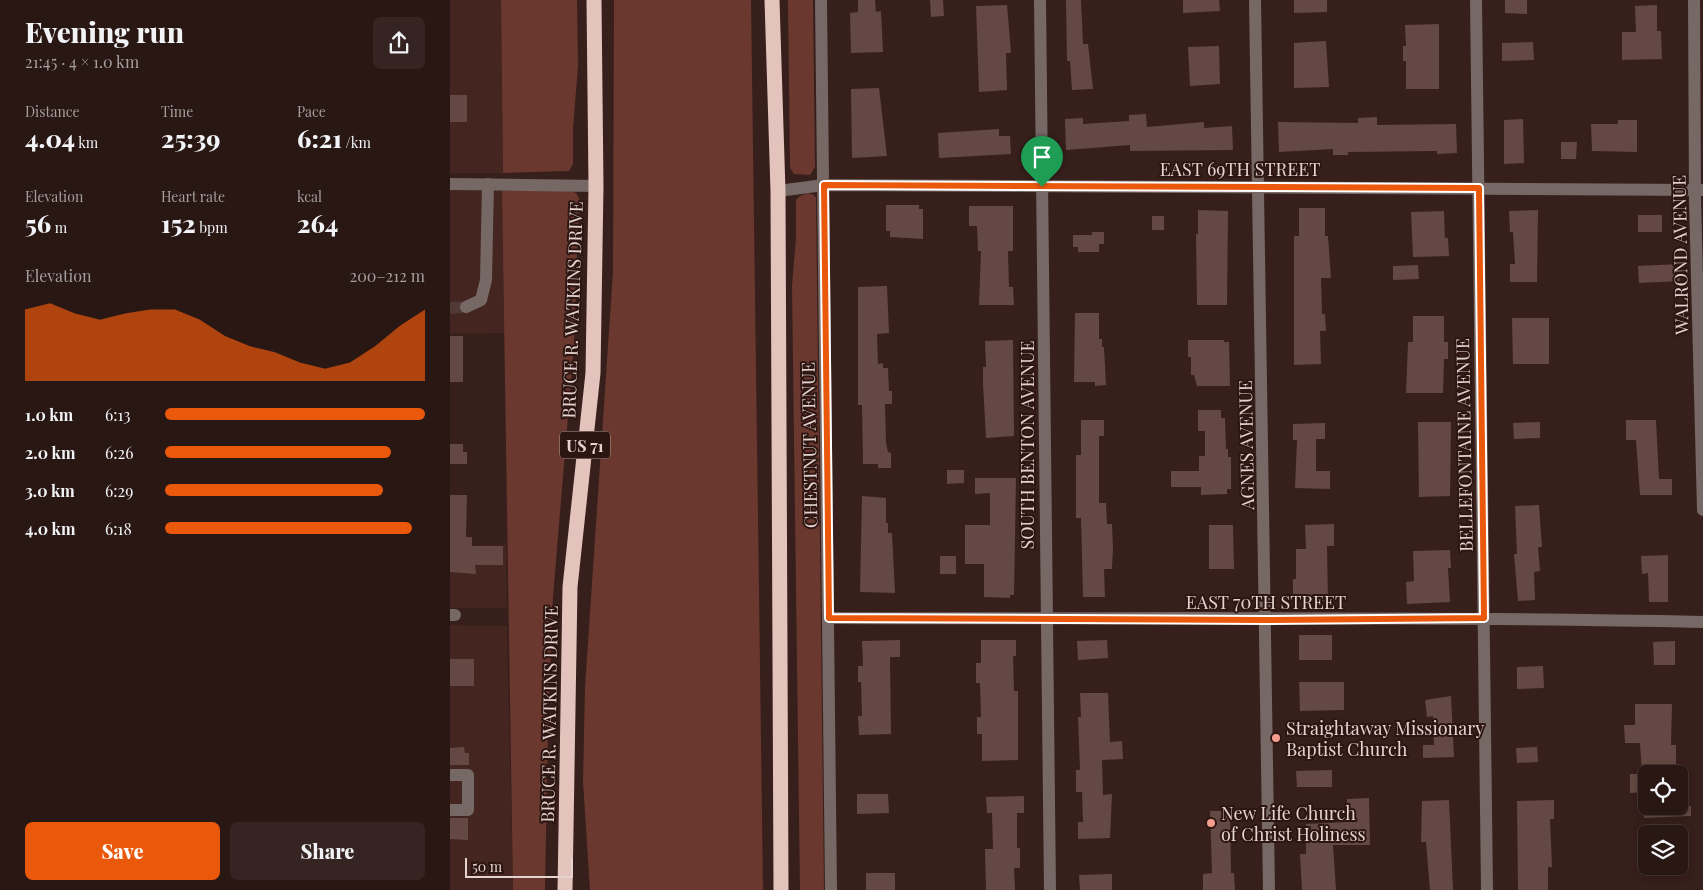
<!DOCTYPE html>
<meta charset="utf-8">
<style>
:root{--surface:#291714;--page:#352422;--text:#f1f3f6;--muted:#a59fa0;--line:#453634;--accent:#ea580c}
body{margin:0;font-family:"Playfair Display",serif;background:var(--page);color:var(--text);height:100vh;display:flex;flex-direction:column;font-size:19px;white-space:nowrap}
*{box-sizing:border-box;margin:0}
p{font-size:16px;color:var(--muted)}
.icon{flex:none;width:28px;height:28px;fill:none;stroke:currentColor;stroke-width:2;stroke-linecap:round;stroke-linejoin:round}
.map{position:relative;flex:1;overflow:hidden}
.details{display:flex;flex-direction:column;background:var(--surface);width:450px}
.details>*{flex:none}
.buttons{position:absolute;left:1188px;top:765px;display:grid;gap:10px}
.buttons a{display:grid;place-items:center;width:50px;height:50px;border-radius:8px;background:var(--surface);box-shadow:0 2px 8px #0003,0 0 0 1px var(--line);font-size:25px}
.scale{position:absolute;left:15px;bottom:12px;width:108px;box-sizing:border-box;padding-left:5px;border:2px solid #e4d3cf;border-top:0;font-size:14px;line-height:18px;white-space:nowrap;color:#e4d3cf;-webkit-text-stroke:4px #2d1612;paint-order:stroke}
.pin{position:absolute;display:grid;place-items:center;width:42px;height:42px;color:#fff;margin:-51px -21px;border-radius:50% 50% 50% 0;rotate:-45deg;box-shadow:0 0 5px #0007}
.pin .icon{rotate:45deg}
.round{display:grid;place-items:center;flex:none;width:52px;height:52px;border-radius:8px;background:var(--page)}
.headline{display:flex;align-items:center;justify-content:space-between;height:85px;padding:0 25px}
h1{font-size:28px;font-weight:800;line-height:38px}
.metrics{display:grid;grid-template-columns:repeat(3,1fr);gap:8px;height:85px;padding:5px 25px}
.metrics div{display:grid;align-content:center}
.metrics b{font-size:25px;font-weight:800}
.metrics small{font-size:14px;font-weight:400}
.metrics p{font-size:14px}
.chart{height:140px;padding:10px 25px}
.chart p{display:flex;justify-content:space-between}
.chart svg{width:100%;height:90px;margin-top:5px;fill:var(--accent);opacity:.7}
.button{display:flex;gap:10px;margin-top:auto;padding:10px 25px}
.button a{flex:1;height:58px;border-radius:8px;background:var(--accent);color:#fff;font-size:20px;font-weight:800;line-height:58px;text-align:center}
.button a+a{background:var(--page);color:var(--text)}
ul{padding:0 25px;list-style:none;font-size:16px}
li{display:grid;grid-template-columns:80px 60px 1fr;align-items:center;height:38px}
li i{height:12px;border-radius:6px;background:var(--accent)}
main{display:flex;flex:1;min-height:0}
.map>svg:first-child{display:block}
</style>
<main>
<section class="details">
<div class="headline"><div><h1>Evening run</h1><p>21:45 · 4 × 1.0 km</p></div><a class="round"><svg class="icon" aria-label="share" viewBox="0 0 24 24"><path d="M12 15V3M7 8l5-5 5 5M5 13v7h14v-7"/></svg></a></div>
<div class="metrics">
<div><p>Distance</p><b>4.04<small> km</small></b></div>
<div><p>Time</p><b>25:39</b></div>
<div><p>Pace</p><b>6:21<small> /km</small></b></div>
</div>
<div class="metrics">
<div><p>Elevation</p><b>56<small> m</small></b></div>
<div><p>Heart rate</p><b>152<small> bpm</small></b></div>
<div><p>kcal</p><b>264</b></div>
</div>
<div class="chart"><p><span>Elevation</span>200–212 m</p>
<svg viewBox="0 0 160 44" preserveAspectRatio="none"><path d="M0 44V9L10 6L20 11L30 14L40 11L50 9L60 9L70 14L80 22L90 27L100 30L110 35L120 38L130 35L140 27L150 17L160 9V44z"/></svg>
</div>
<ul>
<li><b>1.0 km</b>6:13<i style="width:100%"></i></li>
<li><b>2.0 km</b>6:26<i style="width:87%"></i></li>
<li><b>3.0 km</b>6:29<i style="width:84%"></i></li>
<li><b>4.0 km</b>6:18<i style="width:95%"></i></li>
</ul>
<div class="button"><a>Save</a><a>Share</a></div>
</section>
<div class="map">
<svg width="1253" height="890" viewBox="0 0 1253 890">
<rect width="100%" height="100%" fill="#371f1b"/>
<g fill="#442520">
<polygon points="0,0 51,0 53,173 0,173"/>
<polygon points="0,190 52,191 54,333 0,334"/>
<polygon points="56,545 57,608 0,608 0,546"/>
<polygon points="0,625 57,626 63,890 0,890"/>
</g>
<g fill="#6a382f">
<polygon points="51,0 127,0 128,66 123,128 123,164 119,171 53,173"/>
<polygon points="164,0 301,0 313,890 140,890 133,781 135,687 163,272"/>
<polygon points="338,0 363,0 365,167 360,175 344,174 340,168"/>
<polygon points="52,191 120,191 126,193 129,198 124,344 103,597 98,722 95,890 63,890"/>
<polygon points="358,193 364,195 366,198 374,890 350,890 342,286 346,238 346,200 350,196"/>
</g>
<g fill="#644843">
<polygon points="408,0 425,0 426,12 431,11 433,52 401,53 400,13 408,12"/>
<polygon points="480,0 493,0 494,16 481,17"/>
<polygon points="616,0 631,0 633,44 638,44 643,89 622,90 620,61 617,61"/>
<polygon points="733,0 769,0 770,11 733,13"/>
<polygon points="844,0 877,0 877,12 844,13"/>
<polygon points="1055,0 1077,0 1077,14 1055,13"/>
<polygon points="557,5 561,53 556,53 557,90 529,92 526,6"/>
<polygon points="1207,5 1207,31 1211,31 1212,59 1172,60 1172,32 1186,32 1185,6"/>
<polygon points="989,24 989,89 956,89 956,61 953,61 953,46 956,46 955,25"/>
<polygon points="876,41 879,87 844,88 844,43"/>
<polygon points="1083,42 1084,60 1052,61 1052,43"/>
<polygon points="769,46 770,84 740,86 738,47"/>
<polygon points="429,88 437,156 402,158 401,89"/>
<rect x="0" y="95" width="17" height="27"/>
<polygon points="696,114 697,127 754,122 754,128 782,126 783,150 680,151 680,145 616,150 615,119 633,118 633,124 679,121 679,115"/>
<polygon points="927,117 927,125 1006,124 1007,153 987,154 987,151 898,152 898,155 883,155 883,149 829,152 828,122 908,123 908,118"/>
<polygon points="1073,119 1074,163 1054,164 1054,120"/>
<polygon points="1168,120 1187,120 1187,152 1142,151 1141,124 1168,124"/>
<polygon points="549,129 549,136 560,136 561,154 489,158 488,133"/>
<polygon points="1111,142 1127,142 1126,159 1111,159"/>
<polygon points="436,205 469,205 469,209 473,209 473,239 440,237 440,231 436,231"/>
<polygon points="519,206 563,206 563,251 558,251 559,287 563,287 564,305 529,305 531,251 528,251 527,226 519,226"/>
<polygon points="849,208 875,208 875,236 878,236 881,278 871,278 872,314 875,314 876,331 870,331 871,364 844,365 844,236 849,236"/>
<polygon points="748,210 778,211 777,305 747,305 746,234 748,234"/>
<polygon points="1088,210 1087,282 1060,282 1060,264 1065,264 1063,232 1060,232 1059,211"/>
<polygon points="994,211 995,238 998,238 999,256 963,257 961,212"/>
<rect x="1188" y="215" width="24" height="17"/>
<rect x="702" y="216" width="12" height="14"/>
<polygon points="642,232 654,232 654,244 649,244 649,252 628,252 628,247 623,247 623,235 642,235"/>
<polygon points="1229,264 1230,281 1189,283 1188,266"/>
<polygon points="968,265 969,279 943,280 943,266"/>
<polygon points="437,286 439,333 427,334 428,364 433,363 433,368 438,368 439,391 442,391 442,404 435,404 436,443 438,452 441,453 441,468 428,468 428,464 413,464 412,405 408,405 408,287"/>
<polygon points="625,313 649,313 649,339 652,339 652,347 654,347 656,385 645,386 645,382 624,382"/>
<polygon points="963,316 994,316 994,342 998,342 998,359 994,359 993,393 956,393 958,342 963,342"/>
<polygon points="1062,318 1099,318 1099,364 1063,364"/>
<rect x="0" y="336" width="13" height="46"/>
<polygon points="563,340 564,436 536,438 533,384 533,367 536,367 535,341"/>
<polygon points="738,340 774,340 774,342 779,342 780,386 747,386 744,375 741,375 741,357 738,357"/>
<polygon points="748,410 771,410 771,418 775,418 776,449 778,449 778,457 781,457 781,489 777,489 777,494 751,495 751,487 721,487 721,471 749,471 749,456 755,456 755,431 748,431"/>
<polygon points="631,420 654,420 654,436 649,436 649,503 656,503 657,524 662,524 663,548 662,569 654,569 655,597 633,597 631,518 626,518 626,455 631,455"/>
<polygon points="1176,420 1206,420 1209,479 1222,479 1222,495 1190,495 1186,440 1176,440"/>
<polygon points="968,422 1001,422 1000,496 969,497"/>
<polygon points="1090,422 1090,438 1064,439 1063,423"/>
<polygon points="875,423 875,439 866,439 866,471 880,471 880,489 845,488 847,440 843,440 843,424"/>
<polygon points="0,444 13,444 13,452 17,452 17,464 0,464"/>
<polygon points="497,470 514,470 514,483 497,484"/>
<polygon points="525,478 566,478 564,595 560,595 560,598 534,597 534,564 515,564 515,525 540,525 540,493 525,494"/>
<polygon points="0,495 17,495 16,537 22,537 22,546 53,546 53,565 25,565 26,574 0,572"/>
<polygon points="412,496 436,498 436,523 438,523 438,533 442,533 445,593 410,592"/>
<polygon points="1089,505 1092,547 1088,547 1090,571 1084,572 1085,600 1068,601 1064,554 1067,554 1065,506"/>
<polygon points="884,524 884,546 877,546 878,601 843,601 843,579 846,579 846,549 856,549 855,525"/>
<polygon points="759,525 783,525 784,569 759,569"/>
<polygon points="1000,550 1001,568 998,568 1000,602 957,604 956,582 964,581 963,551"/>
<polygon points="1218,555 1218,602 1199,602 1198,573 1192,574 1191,556"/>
<rect x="490" y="556" width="16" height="18"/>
<rect x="849" y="635" width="33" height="25"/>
<polygon points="450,640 450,657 440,657 441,734 409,735 408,716 412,716 411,682 408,682 408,666 413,666 412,641"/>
<polygon points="531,640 566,640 566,656 563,656 564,691 568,691 568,760 532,761 532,734 527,734 527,717 531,717 530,683 526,683 526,663 531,663"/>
<polygon points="657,640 658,658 628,660 627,641"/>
<polygon points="1225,641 1225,665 1204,665 1203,642"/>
<rect x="0" y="659" width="24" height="27"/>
<polygon points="1093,666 1094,688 1067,689 1067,667"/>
<polygon points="849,682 894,682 894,710 850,711"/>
<polygon points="630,693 658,693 660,742 672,741 673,759 652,760 653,795 662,794 660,838 628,839 628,822 633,822 632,792 626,792 626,770 630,770 628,717 631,717"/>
<polygon points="1001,696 1004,757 973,758 973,745 984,745 983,716 977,717 975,700"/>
<polygon points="1185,704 1222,704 1221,745 1226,745 1226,764 1224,764 1224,774 1196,774 1196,792 1180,793 1180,774 1192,774 1190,743 1175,743 1174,725 1185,725"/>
<polygon points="14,747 15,753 19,753 19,765 0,765 0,748"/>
<polygon points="1087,747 1088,762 1067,763 1066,748"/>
<polygon points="882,770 882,787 847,787 846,771"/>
<polygon points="407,794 438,794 439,813 407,814"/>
<polygon points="574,796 574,813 567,813 567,848 570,848 570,868 564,868 565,890 536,890 535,849 543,849 542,813 537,813 536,797"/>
<polygon points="919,798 920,845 883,845 886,890 852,890 850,854 856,854 856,824 897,822 897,799"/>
<polygon points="999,800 1003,890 980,890 976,842 971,842 972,801"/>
<polygon points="1104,800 1104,819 1100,819 1102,867 1098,867 1098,890 1068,890 1067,801"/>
<polygon points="1193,806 1241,806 1241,816 1194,818"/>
<polygon points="760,811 780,811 781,873 784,873 785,890 753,890 753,874 762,873"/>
<polygon points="0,818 18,818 18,840 0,839"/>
<rect x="416" y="873" width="29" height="17"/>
<polygon points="662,874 662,890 630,890 629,875"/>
</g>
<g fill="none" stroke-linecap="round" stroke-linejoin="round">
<polyline stroke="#513a36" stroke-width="12" stroke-dasharray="12 6" stroke-linecap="butt" points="0,308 16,307"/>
<g stroke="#756865" stroke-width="12">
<polyline points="371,0 381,890"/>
<polyline points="590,0 600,890"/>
<polyline points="805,0 819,890"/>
<polyline points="1026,0 1037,890"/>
<polyline points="1244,0 1245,199 1253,510"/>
<polyline points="0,184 146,186"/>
<polyline points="328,191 374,185 1253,190"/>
<polyline points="16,307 31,300 36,280 38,184"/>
<polyline points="0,615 5,615"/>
<path d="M379,618C670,619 962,616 1253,622"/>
<polyline points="0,775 18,775 18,810 0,810"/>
</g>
<g stroke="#e4c3bd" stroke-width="15">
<polyline points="322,0 328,191 331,890"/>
<polyline points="115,890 120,587 143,373 146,186 144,0"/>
</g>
</g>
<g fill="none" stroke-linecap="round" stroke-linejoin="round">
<g stroke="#fff" stroke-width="10">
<polygon id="route" points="374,185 1029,188 1034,618 816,620 379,618"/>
</g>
<use href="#route" stroke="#ea580c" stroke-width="6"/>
</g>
<g fill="#f59d8d" stroke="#2d1612" stroke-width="2">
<circle cx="826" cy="738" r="5"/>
<circle cx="761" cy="823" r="5"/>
</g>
<g text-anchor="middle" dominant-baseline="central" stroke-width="4" stroke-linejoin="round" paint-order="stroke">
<rect fill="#2d1612" stroke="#ad9a96" stroke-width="1" x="110" y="431.5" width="50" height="27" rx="4"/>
<g font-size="16" font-weight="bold" fill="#e4d3cf">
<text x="135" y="445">US 71</text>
</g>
<g font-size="18" fill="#e4d3cf" stroke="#2d1612">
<text x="790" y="169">EAST 69TH STREET</text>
<text transform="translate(1230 255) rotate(-91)">WALROND AVENUE</text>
<text transform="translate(122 310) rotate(-88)">BRUCE R. WATKINS DRIVE</text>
<text transform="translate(359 445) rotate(-91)">CHESTNUT AVENUE</text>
<text transform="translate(577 445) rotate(-90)">SOUTH BENTON AVENUE</text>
<text transform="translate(796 445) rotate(-91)">AGNES AVENUE</text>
<text transform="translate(1014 445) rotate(-91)">BELLEFONTAINE AVENUE</text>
<text x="816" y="602">EAST 70TH STREET</text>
<text transform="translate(99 714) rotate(-89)">BRUCE R. WATKINS DRIVE</text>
</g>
<g font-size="18" fill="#e4d3cf" stroke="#2d1612" text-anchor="start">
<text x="836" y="728">Straightaway Missionary<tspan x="836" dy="21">Baptist Church</tspan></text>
<text x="771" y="813">New Life Church<tspan x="771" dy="21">of Christ Holiness</tspan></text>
</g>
</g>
</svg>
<div class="buttons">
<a><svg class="icon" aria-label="locate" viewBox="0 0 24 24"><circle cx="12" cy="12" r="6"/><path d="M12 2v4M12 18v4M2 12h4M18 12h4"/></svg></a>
<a><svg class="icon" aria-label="layers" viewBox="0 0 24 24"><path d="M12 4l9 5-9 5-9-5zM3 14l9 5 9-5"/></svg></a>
</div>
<div class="scale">50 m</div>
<div class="pin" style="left:592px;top:187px;background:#1e9e55"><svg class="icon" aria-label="arrive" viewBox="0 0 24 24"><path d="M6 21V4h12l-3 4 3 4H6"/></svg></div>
</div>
</main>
